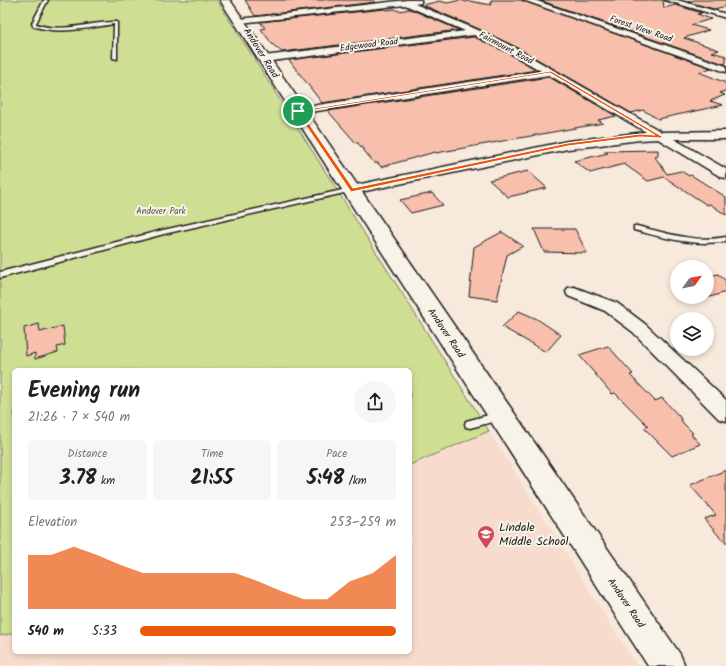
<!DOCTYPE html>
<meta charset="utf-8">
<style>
:root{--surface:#fff;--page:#f6f6f6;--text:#202124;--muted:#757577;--accent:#ea580c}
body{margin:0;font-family:Kalam,sans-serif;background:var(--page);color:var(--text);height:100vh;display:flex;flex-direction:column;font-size:15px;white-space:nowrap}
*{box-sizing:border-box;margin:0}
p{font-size:13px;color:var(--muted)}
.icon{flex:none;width:22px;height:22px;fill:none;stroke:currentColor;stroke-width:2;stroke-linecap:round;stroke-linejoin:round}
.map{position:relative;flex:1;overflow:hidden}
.details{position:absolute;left:12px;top:368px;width:400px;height:286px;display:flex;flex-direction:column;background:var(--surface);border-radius:6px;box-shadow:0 2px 6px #0003}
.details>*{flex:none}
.needle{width:26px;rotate:57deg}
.controls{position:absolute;left:670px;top:260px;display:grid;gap:8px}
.controls a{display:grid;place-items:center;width:44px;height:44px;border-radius:50%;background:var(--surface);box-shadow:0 2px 6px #0003;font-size:20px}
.pin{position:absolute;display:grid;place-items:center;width:34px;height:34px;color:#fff;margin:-17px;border:2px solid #fff;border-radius:50%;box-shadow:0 1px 4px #0007}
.round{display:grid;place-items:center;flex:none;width:42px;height:42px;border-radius:21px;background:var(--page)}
.head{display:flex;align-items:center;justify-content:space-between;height:68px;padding:0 16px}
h1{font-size:22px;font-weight:800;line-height:30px}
.figures{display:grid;grid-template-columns:repeat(3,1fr);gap:6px;height:68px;padding:4px 16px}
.figures div{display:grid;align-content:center;border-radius:6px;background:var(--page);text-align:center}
.figures b{font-size:20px;font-weight:800}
.figures small{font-size:11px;font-weight:400}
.figures p{font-size:11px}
.chart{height:112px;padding:8px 16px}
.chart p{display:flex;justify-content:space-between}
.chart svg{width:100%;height:72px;margin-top:4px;fill:var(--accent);opacity:.7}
ul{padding:0 16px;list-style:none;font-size:13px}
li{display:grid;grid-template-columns:64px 48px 1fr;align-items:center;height:30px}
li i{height:10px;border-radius:5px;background:var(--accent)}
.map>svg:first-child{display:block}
</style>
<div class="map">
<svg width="726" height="666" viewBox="0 0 726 666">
<rect width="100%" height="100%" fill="#f7e9dc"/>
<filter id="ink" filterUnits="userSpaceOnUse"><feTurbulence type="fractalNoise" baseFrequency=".025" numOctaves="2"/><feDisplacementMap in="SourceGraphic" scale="8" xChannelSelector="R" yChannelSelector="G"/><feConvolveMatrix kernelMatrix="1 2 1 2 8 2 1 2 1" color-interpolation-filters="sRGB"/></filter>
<g filter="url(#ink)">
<polygon fill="#f7dcce" points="489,431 637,666 0,666 0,636 14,633 14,652 410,652 410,465"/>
<polygon fill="#cedf93" stroke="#757e58" points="0,0 217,0 489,431 410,465 410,370 14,370 14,633 0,636"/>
<g fill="#f7bfac" stroke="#1c1c1c">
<polygon points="245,0 373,0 376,2 255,16"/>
<polygon points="461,0 466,2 469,1 491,5 491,0 522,0 711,68 699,72 726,83 726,91 720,93 725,95 710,101 723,105 658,119 643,110 631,113 516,47 479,29 423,5 440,1 447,3"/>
<polygon points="539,0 663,0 664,8 675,5 702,13 697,14 711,19 691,25 709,30 684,38 719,50 712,52 726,56 726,63 724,64"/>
<polygon points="694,0 726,0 726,6 714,9 688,2"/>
<polygon points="385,9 387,10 394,9 399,11 410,9 459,30 282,52 272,44 261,29 265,28 260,22"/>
<polygon points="474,37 508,53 537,70 322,103 289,60"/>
<polygon points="549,77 616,116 598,120 603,123 436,153 435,152 381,167 378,163 374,163 358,143 356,143 328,111"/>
<polygon points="658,150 658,156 655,157 667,174 681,171 689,176 691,175 726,197 726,215 710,204 707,205 664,177 648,181 624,164 590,173 574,161 608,153 604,151"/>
<polygon points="528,171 547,188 508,197 489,180"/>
<polygon points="432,193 443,205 411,213 400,200"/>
<polygon points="534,229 575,229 587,253 544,252"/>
<polygon points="502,232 523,246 507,255 497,300 469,296 474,247"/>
<polygon points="718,274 726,281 726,292 707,298 707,277"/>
<polygon points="519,311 537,319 561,335 546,352 502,327"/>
<polygon points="39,324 40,332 63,326 65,345 57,347 58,352 35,359 35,353 26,356 24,328"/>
<polygon points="608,346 633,374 630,375 655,401 662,398 679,416 683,423 693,433 691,434 700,444 672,456 644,428 648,426 615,393 612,394 579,355"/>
<polygon points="726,470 726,544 704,519 716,515 690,485"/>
</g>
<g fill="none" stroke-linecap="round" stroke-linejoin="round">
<g stroke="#1c1c1c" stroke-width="3">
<g id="lane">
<path d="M44,0H48L36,23V24C62,34 91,21 117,22V59L113,58L114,24C88,28 58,35 33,26L32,23Z"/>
<polygon points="351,188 354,190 353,191 164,234 0,278 0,272 163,230"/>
<path d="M634,226H637C667,233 694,243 726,237V241C694,247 665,238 634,230Z"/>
<polygon points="500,412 504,413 505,416 504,419 470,428 466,427 465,424 466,421"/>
</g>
</g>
<g stroke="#1c1c1c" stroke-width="3">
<g id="street">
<polygon points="407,0 421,0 421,3 415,4 478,30 515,48 662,132 726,131 726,139 674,139 726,169 726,178 721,177 658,139 640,140 568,149 351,194 346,193 344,190 346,187 351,186 568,141 646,132 549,75 298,114 294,113 293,111 294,109 298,108 541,71 509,52 474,35 264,62 259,59 264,56 465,31 405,5 240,23 236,21 240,19"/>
<polygon points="523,0 534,0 726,66 726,72"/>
<polygon points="665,0 677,0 726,14 726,18"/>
<polygon points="574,287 617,303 645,324 726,400 726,421 719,419 633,332 605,311 568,296 566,292 568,288"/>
</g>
</g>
<g stroke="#1c1c1c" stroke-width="3">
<polygon id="secondary" points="220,0 230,0 680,654 685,666 648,666"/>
</g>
<use href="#lane" fill="#f7f3e8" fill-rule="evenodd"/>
<use href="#street" fill="#f7f3e8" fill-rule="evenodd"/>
<use href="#secondary" fill="#f7f3e8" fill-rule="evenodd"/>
</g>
</g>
<path fill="#ea580c" stroke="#fff" fill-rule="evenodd" d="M551,71L663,137L661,138L640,137L568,146L351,192L296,111ZM550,73L655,135L640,134L568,143L353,188L301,112Z"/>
<defs>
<g id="school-pin" transform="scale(0.9)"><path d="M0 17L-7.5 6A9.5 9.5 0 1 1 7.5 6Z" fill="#d1495b" stroke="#f7f3e8"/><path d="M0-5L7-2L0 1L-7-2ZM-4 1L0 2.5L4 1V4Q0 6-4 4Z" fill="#fff"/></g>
</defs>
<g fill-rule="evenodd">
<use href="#school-pin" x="486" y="534"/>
</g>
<g text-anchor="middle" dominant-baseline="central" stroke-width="4" stroke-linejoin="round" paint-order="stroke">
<g font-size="9" fill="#1c1c1c" stroke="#f7f3e8">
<text transform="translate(641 29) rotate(19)">Forest View Road</text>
<text transform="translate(369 45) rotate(-7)">Edgewood Road</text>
<text transform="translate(506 48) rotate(28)">Fairmount Road</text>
</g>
<g font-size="9" fill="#515640" stroke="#f7f3e8">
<text x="161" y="211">Andover Park</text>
</g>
<g font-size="10" fill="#1c1c1c" stroke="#f7f3e8">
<text transform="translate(261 53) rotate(58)">Andover Road</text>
<text transform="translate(446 333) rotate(56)">Andover Road</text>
<text transform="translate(626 603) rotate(56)">Andover Road</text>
</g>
<g font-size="12" fill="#1c1c1c" stroke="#f7f3e8" text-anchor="start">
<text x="499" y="527">Lindale<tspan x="499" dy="14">Middle School</tspan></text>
</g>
</g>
</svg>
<div class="controls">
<a><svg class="needle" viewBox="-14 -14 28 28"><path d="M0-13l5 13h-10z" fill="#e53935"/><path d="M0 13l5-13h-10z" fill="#757577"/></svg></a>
<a><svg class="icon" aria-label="layers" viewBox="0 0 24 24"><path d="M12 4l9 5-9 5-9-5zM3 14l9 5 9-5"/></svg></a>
</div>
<div class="pin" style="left:298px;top:111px;background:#1e9e55"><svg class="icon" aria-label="arrive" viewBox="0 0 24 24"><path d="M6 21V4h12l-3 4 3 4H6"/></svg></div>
<section class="details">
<div class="head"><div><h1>Evening run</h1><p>21:26 · 7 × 540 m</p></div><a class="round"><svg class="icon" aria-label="share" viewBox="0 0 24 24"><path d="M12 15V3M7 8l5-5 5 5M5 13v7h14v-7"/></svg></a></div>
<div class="figures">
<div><p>Distance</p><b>3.78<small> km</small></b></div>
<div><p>Time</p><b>21:55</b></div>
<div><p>Pace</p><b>5:48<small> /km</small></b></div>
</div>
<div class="chart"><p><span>Elevation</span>253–259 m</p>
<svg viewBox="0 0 160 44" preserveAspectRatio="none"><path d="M0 44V11L10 11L20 6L30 11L40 17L50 22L60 22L70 22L80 22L90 22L100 27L110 33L120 38L130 38L140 27L150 22L160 11V44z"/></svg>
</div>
<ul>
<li><b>540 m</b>5:33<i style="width:100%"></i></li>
</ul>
</section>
</div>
